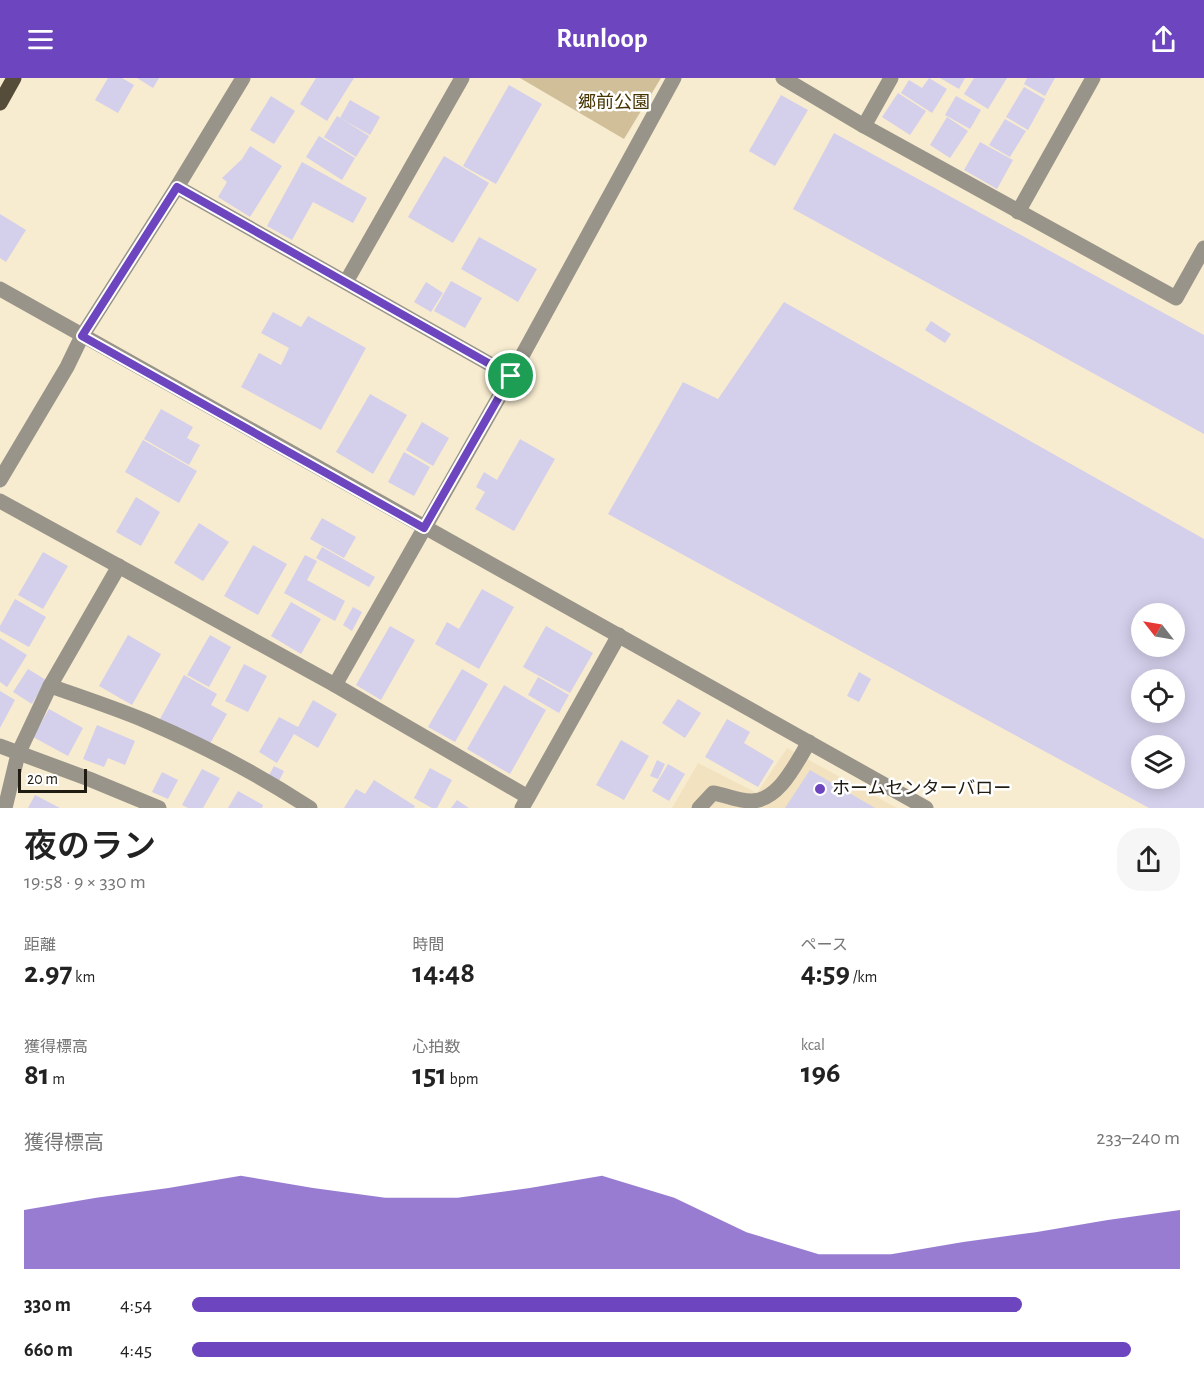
<!DOCTYPE html>
<html lang="ja">
<meta charset="utf-8">
<style>
:root{--surface:#fff;--page:#f6f6f6;--text:#222;--muted:#767676;--accent:#6d46bf}
body{margin:0;font-family:"Alegreya Sans","Noto Sans JP",sans-serif;background:var(--page);color:var(--text);height:100vh;display:flex;flex-direction:column;font-size:22px;white-space:nowrap}
*{box-sizing:border-box;margin:0}
p{font-size:20px;color:var(--muted)}
.icon{flex:none;width:33px;height:33px;fill:none;stroke:currentColor;stroke-width:2;stroke-linecap:round;stroke-linejoin:round}
.map{position:relative;height:730px;overflow:hidden}
.drawer{display:flex;flex-direction:column;background:var(--surface);flex:1}
.drawer>*{flex:none}
.needle{width:39px;rotate:301deg}
.buttons{position:absolute;left:1131px;top:525px;display:grid;gap:12px}
.buttons a{display:grid;place-items:center;width:54px;height:54px;border-radius:50%;background:var(--surface);box-shadow:0 3px 15px #0003;font-size:30px}
.scale{position:absolute;left:18px;bottom:15px;width:69px;box-sizing:border-box;padding-left:6px;border:3px solid #201c12;border-top:0;font-size:16px;line-height:21px;white-space:nowrap;color:#201c12;-webkit-text-stroke:4px #fff;paint-order:stroke}
.pin{position:absolute;display:grid;place-items:center;width:51px;height:51px;color:#fff;margin:-26px;border:3px solid #fff;border-radius:50%;box-shadow:0 2px 6px #0007}
.round{display:grid;place-items:center;flex:none;width:63px;height:63px;border-radius:24px;background:var(--page)}
.summary{display:flex;align-items:center;justify-content:space-between;height:102px;padding:0 24px}
h1{font-size:33px;font-weight:600;line-height:45px}
.stats{display:grid;grid-template-columns:repeat(3,1fr);gap:9px;height:102px;padding:6px 24px}
.stats div{display:grid;align-content:center}
.stats b{font-size:30px;font-weight:600}
.stats small{font-size:16px;font-weight:400}
.stats p{font-size:16px}
.chart{height:168px;padding:12px 24px}
.chart p{display:flex;justify-content:space-between}
.chart svg{width:100%;height:108px;margin-top:6px;fill:var(--accent);opacity:.7}
ul{padding:0 24px;list-style:none;font-size:20px}
li{display:grid;grid-template-columns:96px 72px 1fr;align-items:center;height:45px}
li i{height:15px;border-radius:8px;background:var(--accent)}
header{display:flex;justify-content:space-between;align-items:center;height:78px;padding:0 24px;background:var(--accent);color:#fff;font-size:27px;font-weight:600}
.map>svg:first-child{display:block}
</style>
<header><svg class="icon" aria-label="menu" viewBox="0 0 24 24"><path d="M4 6h16M4 12h16M4 18h16"/></svg>Runloop<svg class="icon" aria-label="share" viewBox="0 0 24 24"><path d="M12 15V3M7 8l5-5 5 5M5 13v7h14v-7"/></svg></header>
<div class="map">
<svg width="1204" height="730" viewBox="0 0 1204 730">
<rect width="100%" height="100%" fill="#f8ecd0"/>
<polygon fill="#f2e2bf" points="787,670 897,730 672,730 698,685 757,715"/>
<polygon fill="#d0bf98" points="520,0 661,0 624,61"/>
<g fill="#d4cfeb" fill-rule="evenodd">
<polygon points="108,0 122,0 134,7 118,35 95,22"/>
<polygon points="137,0 159,0 153,10"/>
<polygon points="316,0 354,0 327,43 300,26"/>
<polygon points="929,0 947,11 932,35 901,15 909,2 922,10"/>
<polygon points="940,0 965,0 959,11"/>
<polygon points="974,0 1007,0 988,31 964,16"/>
<polygon points="1027,0 1055,0 1045,18 1024,6"/>
<polygon points="509,7 542,26 496,106 463,88"/>
<polygon points="1024,9 1045,21 1028,52 1006,39"/>
<polygon points="898,15 926,33 910,57 882,39"/>
<polygon points="781,17 808,32 775,88 749,73"/>
<polygon points="271,18 295,33 274,66 250,52"/>
<polygon points="956,18 981,32 970,51 945,37"/>
<polygon points="350,22 380,39 370,57 340,40"/>
<polygon points="337,38 369,58 356,79 324,59"/>
<polygon points="947,39 968,53 950,80 930,67"/>
<polygon points="1005,41 1026,53 1010,79 989,67"/>
<polygon points="834,55 1204,257 1204,356 793,131"/>
<polygon points="319,58 355,80 342,102 306,79"/>
<polygon points="980,64 1013,82 997,111 964,92"/>
<polygon points="250,68 282,88 250,139 218,119 227,104 222,100 242,81"/>
<polygon points="444,78 489,105 453,165 408,139"/>
<polygon points="302,84 367,120 353,145 313,124 292,162 267,148"/>
<polygon points="0,136 26,152 6,184 0,180"/>
<polygon points="479,159 537,191 518,224 461,191"/>
<polygon points="451,203 482,220 465,250 434,233"/>
<polygon points="426,204 443,215 431,234 414,224"/>
<path d="M784,224L1204,461V730H1149L608,436L683,304L718,321ZM1142,536H1174V568H1142ZM1142,602H1174V634H1142ZM1142,668H1174V700H1142Z"/>
<polygon points="273,234 301,249 308,238 366,270 321,352 241,309 259,275 281,287 289,270 261,255"/>
<polygon points="931,243 951,256 945,265 925,252"/>
<polygon points="370,316 407,337 373,396 336,374"/>
<polygon points="161,331 193,349 187,360 200,367 189,387 144,361"/>
<polygon points="422,344 449,360 433,388 406,372"/>
<polygon points="520,361 555,381 514,453 475,431 485,414 476,409 484,394 497,402"/>
<polygon points="143,362 197,393 179,425 125,394"/>
<polygon points="404,374 430,389 414,418 388,404"/>
<polygon points="136,419 160,434 141,468 116,454"/>
<polygon points="322,440 356,459 344,480 310,461"/>
<polygon points="199,445 229,464 203,503 174,485"/>
<polygon points="253,467 287,486 258,537 224,518"/>
<polygon points="322,469 375,499 369,509 316,480"/>
<polygon points="43,474 68,488 43,531 18,517"/>
<polygon points="305,477 317,483 307,502 345,523 335,543 284,515"/>
<polygon points="482,511 514,529 479,591 435,566 447,544 459,551"/>
<polygon points="15,521 46,539 29,569 0,553 0,548"/>
<polygon points="291,524 321,541 301,576 271,558"/>
<polygon points="353,529 362,534 352,553 343,547"/>
<polygon points="390,548 415,562 381,622 356,607"/>
<polygon points="546,548 593,575 570,615 523,589"/>
<polygon points="128,557 161,576 132,627 99,608"/>
<polygon points="210,557 231,569 209,609 187,597"/>
<polygon points="0,560 27,577 7,609 0,604"/>
<polygon points="244,586 267,598 248,634 225,623"/>
<polygon points="28,591 46,602 32,626 13,614"/>
<polygon points="462,591 488,606 455,664 428,649"/>
<polygon points="859,594 871,601 859,624 847,618"/>
<polygon points="184,597 217,616 211,627 227,636 208,669 160,641"/>
<polygon points="538,599 569,617 559,635 528,617"/>
<polygon points="504,607 546,632 510,696 467,671"/>
<polygon points="0,613 15,622 0,650"/>
<polygon points="678,621 701,635 685,660 662,645"/>
<polygon points="313,622 337,636 318,670 294,656 277,685 259,674 279,639 298,649"/>
<polygon points="49,631 83,650 68,678 33,659"/>
<polygon points="727,641 750,654 744,665 774,683 758,709 705,679"/>
<polygon points="97,647 135,663 125,687 108,680 104,689 83,681"/>
<polygon points="621,662 649,678 624,722 596,707"/>
<polygon points="657,682 665,686 658,701 650,698"/>
<polygon points="668,686 685,696 669,723 652,713"/>
<polygon points="274,688 284,693 279,703 269,697"/>
<polygon points="430,690 452,702 437,730 432,730 414,720"/>
<polygon points="202,691 220,700 203,730 188,730 182,727"/>
<polygon points="810,692 875,730 785,730"/>
<polygon points="162,694 178,702 168,721 152,714"/>
<polygon points="374,702 415,728 414,730 344,730 356,711 365,716"/>
<polygon points="238,713 263,727 262,730 228,730"/>
<polygon points="35,717 60,730 28,730"/>
<polygon points="457,722 469,730 451,730"/>
</g>
<g fill="none" stroke-linecap="round" stroke-linejoin="round">
<g stroke="#999489" stroke-width="15">
<polyline points="783,0 864,48 1176,220 1204,170"/>
<polyline points="864,48 891,0"/>
<polyline points="177,109 511,298"/>
<polyline points="1018,134 1093,0"/>
<polyline points="346,204 462,0"/>
<polyline points="0,211 926,730"/>
<polyline points="0,402 67,289 82,258 177,109 243,0"/>
<polyline points="0,423 335,607 528,719"/>
<polyline points="335,607 511,298 674,0"/>
<path d="M50,608C82,619 115,630 146,643C202,667 258,696 310,730"/>
<polyline points="0,668 89,701 159,730"/>
<polyline points="5,730 18,676 50,608 119,488"/>
<polyline points="522,730 619,557"/>
<path d="M699,730L713,715C726,717 738,723 751,723C779,723 796,685 809,664"/>
</g>
<polyline stroke="#554c39" stroke-width="15" points="0,25 14,0"/>
</g>
<g fill="none" stroke-linecap="round" stroke-linejoin="round">
<g stroke="#fff" stroke-width="12">
<polygon id="route" points="177,109 511,298 424,450 82,258"/>
</g>
<use href="#route" stroke="#6d46bf" stroke-width="8"/>
</g>
<circle fill="#6d46bf" stroke="#fff" stroke-width="2" cx="820" cy="711" r="6"/>
<g text-anchor="middle" dominant-baseline="central" stroke-width="5" stroke-linejoin="round" paint-order="stroke">
<g font-size="18" fill="#473501" stroke="#fff">
<text x="614" y="25">郷前公園</text>
</g>
<g font-size="18" fill="#201c12" stroke="#fff" text-anchor="start">
<text x="832" y="711">ホームセンターバロー</text>
</g>
</g>
</svg>
<div class="buttons">
<a><svg class="needle" viewBox="-14 -14 28 28"><path d="M0-13l5 13h-10z" fill="#e53935"/><path d="M0 13l5-13h-10z" fill="#767676"/></svg></a>
<a><svg class="icon" aria-label="locate" viewBox="0 0 24 24"><circle cx="12" cy="12" r="6"/><path d="M12 2v4M12 18v4M2 12h4M18 12h4"/></svg></a>
<a><svg class="icon" aria-label="layers" viewBox="0 0 24 24"><path d="M12 4l9 5-9 5-9-5zM3 14l9 5 9-5"/></svg></a>
</div>
<div class="scale">20 m</div>
<div class="pin" style="left:511px;top:298px;background:#1e9e55"><svg class="icon" aria-label="arrive" viewBox="0 0 24 24"><path d="M6 21V4h12l-3 4 3 4H6"/></svg></div>
</div>
<section class="drawer">
<div class="summary"><div><h1>夜のラン</h1><p>19:58 · 9 × 330 m</p></div><a class="round"><svg class="icon" aria-label="share" viewBox="0 0 24 24"><path d="M12 15V3M7 8l5-5 5 5M5 13v7h14v-7"/></svg></a></div>
<div class="stats">
<div><p>距離</p><b>2.97<small> km</small></b></div>
<div><p>時間</p><b>14:48</b></div>
<div><p>ペース</p><b>4:59<small> /km</small></b></div>
</div>
<div class="stats">
<div><p>獲得標高</p><b>81<small> m</small></b></div>
<div><p>心拍数</p><b>151<small> bpm</small></b></div>
<div><p>kcal</p><b>196</b></div>
</div>
<div class="chart"><p><span>獲得標高</span>233–240 m</p>
<svg viewBox="0 0 160 44" preserveAspectRatio="none"><path d="M0 44V20L10 15L20 11L30 6L40 11L50 15L60 15L70 11L80 6L90 15L100 29L110 38L120 38L130 33L140 29L150 24L160 20V44z"/></svg>
</div>
<ul>
<li><b>330 m</b>4:54<i style="width:84%"></i></li>
<li><b>660 m</b>4:45<i style="width:95%"></i></li>
</ul>
</section>
